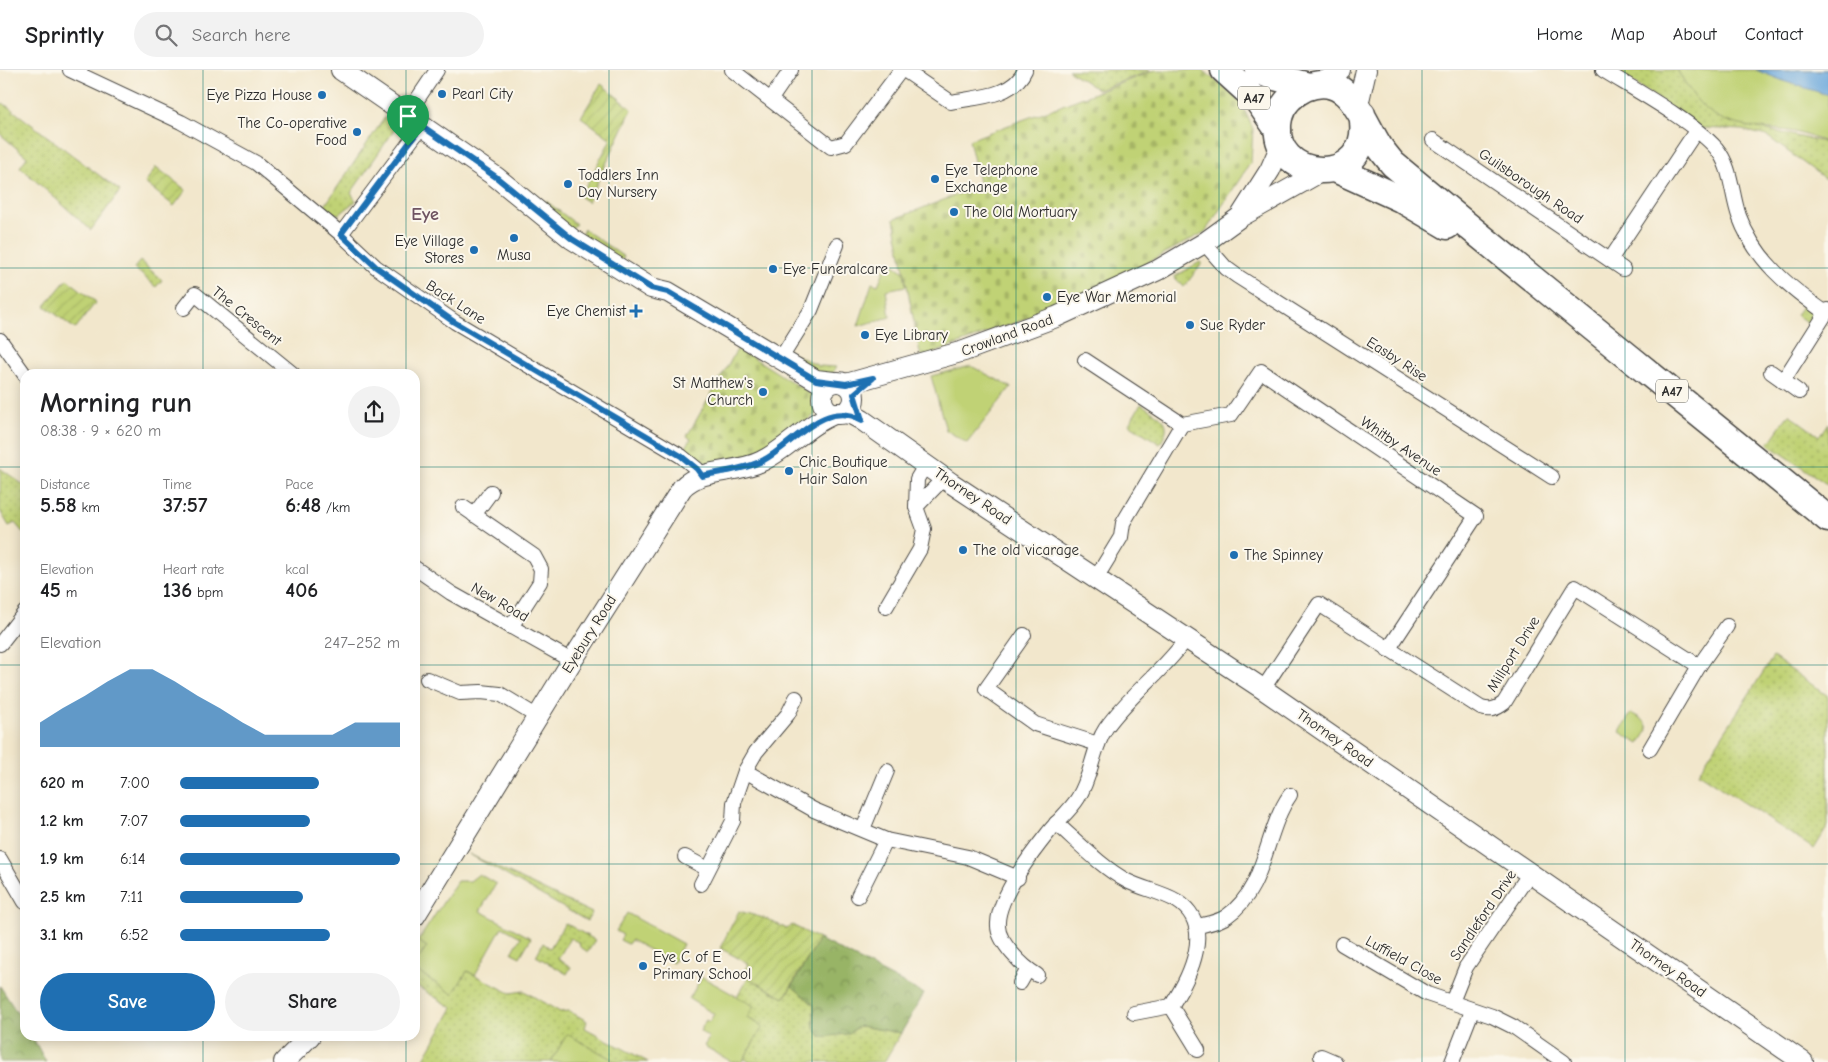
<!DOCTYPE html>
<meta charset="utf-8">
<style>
:root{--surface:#fff;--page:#f2f2f2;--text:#202124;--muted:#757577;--line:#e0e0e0;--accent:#1f6fb2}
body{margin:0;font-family:"Comic Neue",sans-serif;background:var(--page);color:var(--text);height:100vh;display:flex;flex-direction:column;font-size:19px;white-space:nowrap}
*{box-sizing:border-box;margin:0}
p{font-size:16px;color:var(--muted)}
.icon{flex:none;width:28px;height:28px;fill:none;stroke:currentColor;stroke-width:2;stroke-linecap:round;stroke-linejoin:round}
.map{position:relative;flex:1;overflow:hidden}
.drawer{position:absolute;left:20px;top:299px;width:400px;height:672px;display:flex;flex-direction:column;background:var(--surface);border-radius:15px;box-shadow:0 2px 12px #0003}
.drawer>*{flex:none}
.pin{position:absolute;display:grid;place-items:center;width:42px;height:42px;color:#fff;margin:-51px -21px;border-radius:50% 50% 50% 0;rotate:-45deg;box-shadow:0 0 5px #0007}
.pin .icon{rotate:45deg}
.round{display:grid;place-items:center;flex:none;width:52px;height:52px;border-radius:26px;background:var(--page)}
.overview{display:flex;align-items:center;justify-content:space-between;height:85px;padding:0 20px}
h1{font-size:28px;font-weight:700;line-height:38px}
.figures{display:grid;grid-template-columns:repeat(3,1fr);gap:8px;height:85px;padding:5px 20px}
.figures div{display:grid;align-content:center}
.figures b{font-size:21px;font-weight:700}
.figures small{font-size:14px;font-weight:400}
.figures p{font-size:14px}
.chart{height:140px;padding:10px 20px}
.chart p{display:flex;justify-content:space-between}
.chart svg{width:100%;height:90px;margin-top:5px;fill:var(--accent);opacity:.7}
.primary-button{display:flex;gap:10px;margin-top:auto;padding:10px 20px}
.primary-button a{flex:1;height:58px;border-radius:30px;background:var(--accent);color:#fff;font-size:20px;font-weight:700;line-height:58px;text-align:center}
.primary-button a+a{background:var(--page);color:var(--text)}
ul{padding:0 20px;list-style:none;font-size:16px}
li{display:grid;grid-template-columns:80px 60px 1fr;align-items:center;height:38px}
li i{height:12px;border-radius:6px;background:var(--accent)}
header{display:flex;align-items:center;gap:30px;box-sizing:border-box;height:70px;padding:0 25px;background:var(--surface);border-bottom:1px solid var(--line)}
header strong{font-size:24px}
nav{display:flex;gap:28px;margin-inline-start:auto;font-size:18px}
.search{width:350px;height:45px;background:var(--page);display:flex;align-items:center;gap:12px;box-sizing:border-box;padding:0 18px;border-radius:28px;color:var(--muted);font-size:19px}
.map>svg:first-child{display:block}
</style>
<header>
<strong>Sprintly</strong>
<div class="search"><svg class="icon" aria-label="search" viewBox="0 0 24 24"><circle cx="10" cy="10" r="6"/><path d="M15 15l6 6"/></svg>Search here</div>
<nav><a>Home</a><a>Map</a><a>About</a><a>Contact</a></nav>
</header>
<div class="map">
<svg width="1828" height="992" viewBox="0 0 1828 992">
<defs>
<pattern id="grass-dots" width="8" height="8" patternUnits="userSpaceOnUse" patternTransform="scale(1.25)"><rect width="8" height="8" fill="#c0d275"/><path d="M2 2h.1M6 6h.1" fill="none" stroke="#a5b465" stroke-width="1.8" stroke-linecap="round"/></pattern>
<pattern id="forest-crowns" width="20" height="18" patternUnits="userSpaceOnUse" patternTransform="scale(1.25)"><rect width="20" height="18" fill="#98b466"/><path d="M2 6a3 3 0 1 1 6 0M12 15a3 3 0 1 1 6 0" fill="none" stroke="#7c9354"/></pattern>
<pattern id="cemetery-stones" width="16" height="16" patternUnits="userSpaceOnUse" patternTransform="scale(1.25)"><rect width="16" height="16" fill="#c0d275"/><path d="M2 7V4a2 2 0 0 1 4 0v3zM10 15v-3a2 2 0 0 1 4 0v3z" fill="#a5b465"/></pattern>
<pattern id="garden-furrows" width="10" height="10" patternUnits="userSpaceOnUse" patternTransform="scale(1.25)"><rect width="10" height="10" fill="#c0d275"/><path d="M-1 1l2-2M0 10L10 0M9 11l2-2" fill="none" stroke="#a5b465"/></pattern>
</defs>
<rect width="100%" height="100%" fill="#fbf7ec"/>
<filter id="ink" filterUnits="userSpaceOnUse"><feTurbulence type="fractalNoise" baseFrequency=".02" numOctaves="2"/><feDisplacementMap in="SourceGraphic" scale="10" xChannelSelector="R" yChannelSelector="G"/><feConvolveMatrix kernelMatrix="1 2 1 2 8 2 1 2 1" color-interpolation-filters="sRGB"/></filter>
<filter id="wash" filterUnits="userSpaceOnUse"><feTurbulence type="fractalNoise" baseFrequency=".0096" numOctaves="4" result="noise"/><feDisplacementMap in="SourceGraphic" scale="20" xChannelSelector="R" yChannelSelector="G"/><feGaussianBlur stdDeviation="1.12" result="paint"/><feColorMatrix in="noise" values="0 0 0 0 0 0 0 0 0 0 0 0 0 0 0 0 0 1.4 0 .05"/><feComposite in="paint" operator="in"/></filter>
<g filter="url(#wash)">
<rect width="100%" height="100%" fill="#f2e7cc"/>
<g fill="url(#grass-dots)" stroke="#767e50">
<polygon points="1068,0 1148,0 1150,1 1098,20"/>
<polygon points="1615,0 1677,0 1683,9 1745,55 1828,73 1828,111 1767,66 1742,60 1701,58"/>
<polygon points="3,33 120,121 91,160 20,97 27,87 0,64 0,36"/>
<polygon points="385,47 395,59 351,123 356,131 340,144 336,144 324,137"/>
<polygon points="546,131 576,154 570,160 542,139"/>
<polygon points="584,159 624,187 620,193 580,168"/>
<polygon points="140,191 162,210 156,217 134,198"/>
<polygon points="1200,192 1202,193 1184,217 1174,207"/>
<polygon points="1807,229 1826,243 1816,258 1796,245"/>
<polygon points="796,285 819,296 836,297 831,307 821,306 795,287"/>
<path d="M1141,334C1160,347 1175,350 1160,374L1129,354Z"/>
<polygon points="1789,344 1819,366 1828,353 1828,415 1768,374"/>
<polygon points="0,398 25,416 25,465 15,453 9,456 0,441"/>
<polygon points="1773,587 1828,626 1828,756 1814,779 1698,703"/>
<polygon points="469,784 592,843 587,851"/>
<polygon points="565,853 595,870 588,882 579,876 580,873 570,868 558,889 571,897 567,904 536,886 543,873 550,878"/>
<polygon points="415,867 427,877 415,894"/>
<polygon points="415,900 453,923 467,901 510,923 524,921 560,942 569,941 587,951 585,958 648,992 422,992 453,938 415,915"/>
<polygon points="748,908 784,928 792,916 814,935 814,959 847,964 860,956 901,963 884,992 750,992 744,989 763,956 747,948 753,936 737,927"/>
</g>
<g fill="url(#forest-crowns)" stroke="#627048">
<polygon points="819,869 924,924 901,963 860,956 847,964 822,967 814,959 814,935 792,916"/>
<polygon points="0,916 25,955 25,966 32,966 46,992 0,992"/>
</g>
<g fill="url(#cemetery-stones)" stroke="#767e50">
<polygon points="1156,0 1203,0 1241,32 1253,59 1251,92 1205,162 1079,229 921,288 894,149 980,116 969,70"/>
<polygon points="738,278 819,329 820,337 816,344 760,387 710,394 684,380 691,369 687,366"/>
</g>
<g fill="#c0d275" stroke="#767e50">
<path d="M1677,0H1828V73C1817,69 1806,65 1795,62C1767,57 1734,60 1710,42C1695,32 1687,15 1677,0Z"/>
<polygon points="888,191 904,202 906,216 886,220 890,247 858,256 872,213 878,215"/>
<polygon points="971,296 1011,317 967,373 946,360 931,306"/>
<path d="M1631,643C1639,648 1647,650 1648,660L1639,674L1620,662Z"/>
<polygon points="479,804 496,814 480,841 531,868 520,887 512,883 521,867 502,857 475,905 467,901 453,924 415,900 415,894 427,877 418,871 457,811 470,811"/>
<polygon points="627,843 683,874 673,893 631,870 628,874 620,870 623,865 616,861"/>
<polygon points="702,907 754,936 747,948 763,956 742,992 732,992 704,976 709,968 700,961 706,950 709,952 714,944 689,929"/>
<polygon points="567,964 617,992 551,992"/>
</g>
<g fill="url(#garden-furrows)" stroke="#767e50">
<polygon points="601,14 632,39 588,132 580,127 611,69 581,47"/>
<polygon points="156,97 186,120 174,136 145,113"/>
<polygon points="67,209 96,232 75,259 45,236"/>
<polygon points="739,841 767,849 787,859 792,855 819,869 784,928 743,905 749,894 720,878"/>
</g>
<polygon fill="#6ba7dc" stroke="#4b6984" points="1756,0 1828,0 1828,25 1786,12"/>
</g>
<g filter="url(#ink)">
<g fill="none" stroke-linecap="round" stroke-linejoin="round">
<g stroke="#494743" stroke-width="16">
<g id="street">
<polyline points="70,0 181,52 256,93 341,164 376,197 455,252 681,386 697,399 702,406"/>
<polyline points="732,0 831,77 846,73 901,0"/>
<path d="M904,0L951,32C977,27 1013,27 1025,0"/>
<path d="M1603,0C1635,20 1692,51 1716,78C1732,97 1731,123 1739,146C1755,190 1789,217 1826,243"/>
<polyline points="771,29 791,0"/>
<polyline points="406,46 437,0"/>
<polyline points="1433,70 1623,199"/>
<polyline points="341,164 422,56"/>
<polyline points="1204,173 1226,198 1237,206 1552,407"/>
<polyline points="1610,190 1696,61"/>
<polyline points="184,238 195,224 293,304"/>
<polyline points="0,270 25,305"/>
<polyline points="781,288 811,240 837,175"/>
<polyline points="1085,290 1182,354 1231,345 1261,301 1476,446 1388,580"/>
<polyline points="1771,302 1799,322"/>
<polyline points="1783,311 1828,240"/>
<polyline points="926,394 917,409 916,437 945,407"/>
<polyline points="463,437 534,486 541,499 540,512 511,557"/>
<polyline points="474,445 491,422"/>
<polyline points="415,498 451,523 572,591"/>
<polyline points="1096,508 1121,467 1123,453 1182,354"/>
<polyline points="886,537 920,479 924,459 916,437"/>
<polyline points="1024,565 986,619 1035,654 1098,674"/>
<polyline points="0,574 25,542"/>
<polyline points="1699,596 1727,556"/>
<polyline points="427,609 460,623 481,622 500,624 538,647"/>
<path d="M1263,619L1319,534L1481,638C1491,641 1496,639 1504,633L1575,517L1699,596L1650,679"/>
<polyline points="745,701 814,740 886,770 968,787 1018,808"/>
<path d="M1056,753C1079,773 1100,796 1127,811C1143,819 1162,822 1177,831C1216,855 1190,907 1171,936L1198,980"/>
<polyline points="863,759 887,701"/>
<polyline points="685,787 708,799"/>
<polyline points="0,789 25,832"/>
<polyline points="701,814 733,751 734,733 745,701 756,682 788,644 796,628"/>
<polyline points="858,826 886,770"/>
<path d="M1198,856C1206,854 1219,852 1227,846C1267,818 1264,762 1290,725"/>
<polyline points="1342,874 1427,924 1492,946 1514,957 1564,992"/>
<path d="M1037,905C1023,897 998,872 998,856C996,830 1032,783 1048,763C1057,751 1070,741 1078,728C1092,706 1092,679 1106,658C1130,624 1164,601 1187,568"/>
<polyline points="1020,913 1028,899"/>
<polyline points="1452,932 1466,897 1530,803"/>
<polyline points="1134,943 1171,936"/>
<polyline points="1321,986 1335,992"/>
<polyline points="1452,992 1472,941"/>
</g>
</g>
<g stroke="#494743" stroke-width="22">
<g id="secondary">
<polyline points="341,0 496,107 572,169 651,218 668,222 816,310 834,312"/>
<polyline points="1321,15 1340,0"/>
<polyline points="1358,35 1366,0"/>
<polyline points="1242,144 1270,100 1281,75"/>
<circle cx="838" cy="328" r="16"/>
<polyline points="846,314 964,281 1056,247 1158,200 1204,173 1240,147 1322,101"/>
<polyline points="842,343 851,344 862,350 951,413 1263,619 1803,992"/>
<path d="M415,846L572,591L682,418C702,397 737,404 762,391C789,378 808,353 837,343"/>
<polyline points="284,992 310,966"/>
</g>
</g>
<g stroke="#494743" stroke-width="29">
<g id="highway">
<polyline points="1224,0 1258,31 1278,60"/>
<polyline points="1258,0 1271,6 1309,16"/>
<path d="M1362,44C1377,122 1265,114 1279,48C1282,34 1293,24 1305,18C1349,0 1362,50 1379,76C1383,82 1388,88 1393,94C1537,214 1683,330 1828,449"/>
<polyline points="1335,99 1401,129 1447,156"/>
</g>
</g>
<use href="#street" stroke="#fff" stroke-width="14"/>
<use href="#secondary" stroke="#fff" stroke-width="20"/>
<use href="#highway" stroke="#fff" stroke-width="26"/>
</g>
</g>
<g fill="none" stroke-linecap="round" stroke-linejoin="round" filter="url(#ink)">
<g stroke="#fff" stroke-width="10">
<path id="route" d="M422,56L496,107L572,169L651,218L668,222L816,310L846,314L873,308L854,324L862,350C823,328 794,375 762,391C744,400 722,401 702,406L697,399L681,386L454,252L376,197L341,164Z"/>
</g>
<use href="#route" stroke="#1f6fb2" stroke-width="6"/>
</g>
<path fill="none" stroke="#0f766e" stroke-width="1" stroke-opacity="0.55" d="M203,0V304M406,0V304M609,0V992M812,0V992M1016,0V992M1219,0V992M1422,0V992M1625,0V992M0,198H1828M0,397H25M415,397H1828M0,595H25M415,595H1828M0,794H25M415,794H1828M203,966V992M406,966V992"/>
<g fill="#1f6fb2" stroke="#fbf7ec" stroke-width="2">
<circle cx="442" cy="24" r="5"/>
<circle cx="322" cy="25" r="5"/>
<circle cx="357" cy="62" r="5"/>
<circle cx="935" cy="109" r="5"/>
<circle cx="568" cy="114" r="5"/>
<circle cx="954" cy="142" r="5"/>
<circle cx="514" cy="168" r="5"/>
<circle cx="474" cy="180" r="5"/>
<circle cx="773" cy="199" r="5"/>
<circle cx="1047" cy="227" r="5"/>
<path d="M633.5 233.5h5v5h5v5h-5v5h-5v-5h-5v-5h5z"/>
<circle cx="1190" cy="255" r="5"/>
<circle cx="865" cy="265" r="5"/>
<circle cx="763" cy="322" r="5"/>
<circle cx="789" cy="401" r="5"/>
<circle cx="963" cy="480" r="5"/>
<circle cx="1234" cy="485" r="5"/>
<circle cx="643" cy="896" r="5"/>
</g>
<g text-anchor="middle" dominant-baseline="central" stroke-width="4" stroke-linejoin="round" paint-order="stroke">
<g fill="#fbf7ec" stroke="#696865" stroke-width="1">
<rect x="1238" y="16.5" width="32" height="23" rx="4"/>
<rect x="1656" y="309.5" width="32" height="23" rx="4"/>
</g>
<g font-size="14" font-weight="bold" fill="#2b2b2b">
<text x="1254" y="28">A47</text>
<text x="1672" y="321">A47</text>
</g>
<g font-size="15" fill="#2b2b2b" stroke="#fbf7ec" text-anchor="start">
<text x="452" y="24">Pearl City</text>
<text x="312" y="25" text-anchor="end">Eye Pizza House</text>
<text x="347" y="53" text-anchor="end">The Co-operative<tspan x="347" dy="17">Food</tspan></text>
<text x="945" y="100">Eye Telephone<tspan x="945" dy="17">Exchange</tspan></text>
<text x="578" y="105">Toddlers Inn<tspan x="578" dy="17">Day Nursery</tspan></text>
<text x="964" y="142">The Old Mortuary</text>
<text x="464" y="171" text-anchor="end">Eye Village<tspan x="464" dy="17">Stores</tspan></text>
<text x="514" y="185" text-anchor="middle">Musa</text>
<text x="783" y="199">Eye Funeralcare</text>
<text x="1057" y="227">Eye War Memorial</text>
<text x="626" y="241" text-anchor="end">Eye Chemist</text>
<text x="1200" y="255">Sue Ryder</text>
<text x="875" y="265">Eye Library</text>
<text x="753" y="313" text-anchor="end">St Matthew's<tspan x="753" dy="17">Church</tspan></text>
<text x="799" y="392">Chic Boutique<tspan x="799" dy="17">Hair Salon</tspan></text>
<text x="973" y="480">The old vicarage</text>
<text x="1244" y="485">The Spinney</text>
<text x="653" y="887">Eye C of E<tspan x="653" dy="17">Primary School</tspan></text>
</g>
<g font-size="15" fill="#2b2b2b" stroke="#fbf7ec">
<text transform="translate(1531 116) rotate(34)">Guilsborough Road</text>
<text transform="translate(456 232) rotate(33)">Back Lane</text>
<text transform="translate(247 246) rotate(39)">The Crescent</text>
<text transform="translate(1007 265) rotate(-20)">Crowland Road</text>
<text transform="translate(1397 289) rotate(33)">Easby Rise</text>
<text transform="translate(1401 376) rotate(34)">Whitby Avenue</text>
<text transform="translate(973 426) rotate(34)">Thorney Road</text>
<text transform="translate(500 532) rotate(30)">New Road</text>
<text transform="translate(589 564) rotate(-58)">Eyebury Road</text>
<text transform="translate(1513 584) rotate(-58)">Millport Drive</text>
<text transform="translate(1335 668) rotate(35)">Thorney Road</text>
<text transform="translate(1483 845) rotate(-56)">Sandleford Drive</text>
<text transform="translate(1404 890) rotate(29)">Luffield Close</text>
<text transform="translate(1668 898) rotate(35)">Thorney Road</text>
</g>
<g font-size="18" font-weight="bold" fill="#6f5462" stroke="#fbf7ec">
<text x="425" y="144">Eye</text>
</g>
</g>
</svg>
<div class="pin" style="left:408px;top:76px;background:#1e9e55"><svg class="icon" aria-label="arrive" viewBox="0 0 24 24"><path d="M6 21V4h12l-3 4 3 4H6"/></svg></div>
<section class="drawer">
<div class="overview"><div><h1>Morning run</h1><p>08:38 · 9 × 620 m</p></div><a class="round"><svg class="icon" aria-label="share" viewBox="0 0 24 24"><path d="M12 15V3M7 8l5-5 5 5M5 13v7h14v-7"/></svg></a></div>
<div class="figures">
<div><p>Distance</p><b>5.58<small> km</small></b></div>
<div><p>Time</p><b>37:57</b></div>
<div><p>Pace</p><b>6:48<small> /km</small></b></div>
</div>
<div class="figures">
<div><p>Elevation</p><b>45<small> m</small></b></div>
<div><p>Heart rate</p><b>136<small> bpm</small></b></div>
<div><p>kcal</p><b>406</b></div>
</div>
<div class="chart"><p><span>Elevation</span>247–252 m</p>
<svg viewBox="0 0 160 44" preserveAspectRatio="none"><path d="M0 44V32L10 25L20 19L30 12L40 6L50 6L60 12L70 19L80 25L90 32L100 38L110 38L120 38L130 38L140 32L150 32L160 32V44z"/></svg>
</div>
<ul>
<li><b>620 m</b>7:00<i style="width:63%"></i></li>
<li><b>1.2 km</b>7:07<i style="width:59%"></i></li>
<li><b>1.9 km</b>6:14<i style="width:100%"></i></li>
<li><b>2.5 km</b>7:11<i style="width:56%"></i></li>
<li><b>3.1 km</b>6:52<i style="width:68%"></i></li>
</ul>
<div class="primary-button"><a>Save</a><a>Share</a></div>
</section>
</div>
